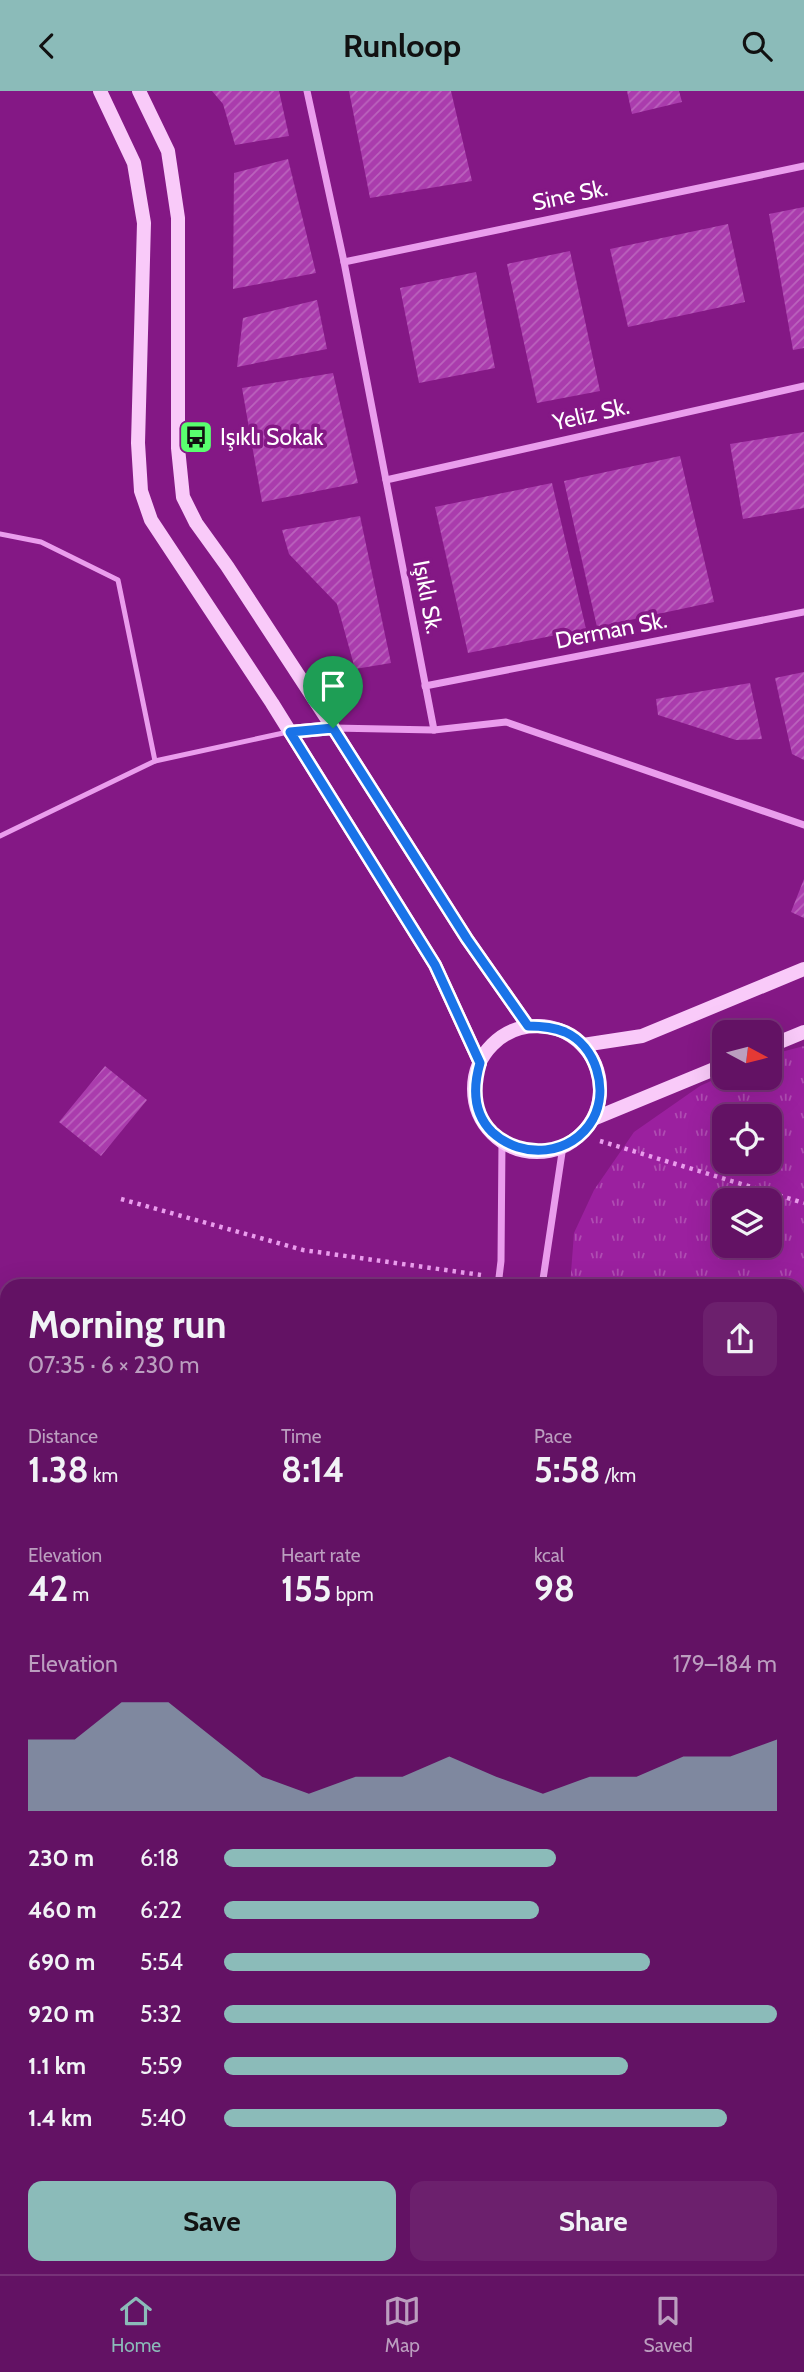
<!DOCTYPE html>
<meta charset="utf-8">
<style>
:root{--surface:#631264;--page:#6c206d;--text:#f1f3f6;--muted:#bb9ebf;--line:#773278;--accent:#8bbbb9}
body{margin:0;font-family:Cabin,sans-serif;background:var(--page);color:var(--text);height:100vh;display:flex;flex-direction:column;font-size:26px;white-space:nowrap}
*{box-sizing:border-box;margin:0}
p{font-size:23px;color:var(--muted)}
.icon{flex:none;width:38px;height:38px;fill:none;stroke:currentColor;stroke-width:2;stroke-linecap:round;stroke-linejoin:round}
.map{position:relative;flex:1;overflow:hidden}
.panel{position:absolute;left:0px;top:1188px;width:805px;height:996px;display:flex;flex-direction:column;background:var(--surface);border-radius:21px 21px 0 0;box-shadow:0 7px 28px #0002,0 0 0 2px var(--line)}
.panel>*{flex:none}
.needle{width:46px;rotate:97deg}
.buttons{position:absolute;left:712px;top:929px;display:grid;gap:14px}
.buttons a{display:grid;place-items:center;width:70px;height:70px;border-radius:14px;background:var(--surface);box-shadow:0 7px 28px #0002,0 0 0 2px var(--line);font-size:35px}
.pin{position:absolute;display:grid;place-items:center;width:60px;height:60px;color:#fff;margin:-72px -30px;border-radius:50% 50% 50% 0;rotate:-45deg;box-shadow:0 0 7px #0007}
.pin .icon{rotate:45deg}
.round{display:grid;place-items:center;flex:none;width:74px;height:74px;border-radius:14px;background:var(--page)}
.overview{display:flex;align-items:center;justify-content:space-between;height:119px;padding:0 28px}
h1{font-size:38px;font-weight:800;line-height:52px}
.figures{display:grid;grid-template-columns:repeat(3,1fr);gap:10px;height:119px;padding:7px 28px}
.figures div{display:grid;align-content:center}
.figures b{font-size:35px;font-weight:800}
.figures small{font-size:19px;font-weight:400}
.figures p{font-size:19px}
.chart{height:196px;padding:14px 28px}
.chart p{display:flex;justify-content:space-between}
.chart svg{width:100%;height:126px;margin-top:7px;fill:var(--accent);opacity:.7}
.button{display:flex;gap:14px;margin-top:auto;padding:14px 28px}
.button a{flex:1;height:80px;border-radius:14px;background:var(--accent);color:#111;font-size:28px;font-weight:800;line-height:80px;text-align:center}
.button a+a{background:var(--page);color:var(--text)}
ul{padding:0 28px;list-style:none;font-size:23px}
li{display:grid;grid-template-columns:112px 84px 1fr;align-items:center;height:52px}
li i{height:18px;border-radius:9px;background:var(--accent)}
header{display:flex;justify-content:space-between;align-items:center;height:91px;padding:0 28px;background:var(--accent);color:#111;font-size:32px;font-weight:800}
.dock{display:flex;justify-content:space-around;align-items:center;height:98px;border-top:2px solid var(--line);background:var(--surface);font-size:19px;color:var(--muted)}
.dock a{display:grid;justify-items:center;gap:4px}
.dock .active{color:var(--accent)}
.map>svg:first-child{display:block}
</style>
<header><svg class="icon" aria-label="back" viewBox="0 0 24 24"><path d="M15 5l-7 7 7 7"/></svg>Runloop<svg class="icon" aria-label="search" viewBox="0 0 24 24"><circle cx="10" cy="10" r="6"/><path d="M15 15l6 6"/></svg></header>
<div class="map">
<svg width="804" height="2183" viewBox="0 0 804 2183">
<defs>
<pattern id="grass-tufts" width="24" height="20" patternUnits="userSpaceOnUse" patternTransform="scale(1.75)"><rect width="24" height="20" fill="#9b209f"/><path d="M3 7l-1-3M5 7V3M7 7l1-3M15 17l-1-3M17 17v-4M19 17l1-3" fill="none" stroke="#af4db2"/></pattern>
<pattern id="building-hatch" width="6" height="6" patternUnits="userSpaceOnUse" patternTransform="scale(1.75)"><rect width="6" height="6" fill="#aa3cad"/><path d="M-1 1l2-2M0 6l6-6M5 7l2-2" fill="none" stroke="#bb63bd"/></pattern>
</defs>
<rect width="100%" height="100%" fill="#841885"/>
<path fill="url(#grass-tufts)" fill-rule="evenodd" d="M804,955V1287L798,1286V1195H570L574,1142L594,1099L634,1041L700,995L724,984V987H770V964ZM724,1026H770V1071H724ZM724,1110H770V1155H724Z"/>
<g fill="url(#building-hatch)">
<polygon points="212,0 279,0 289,45 235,54 223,13"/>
<polygon points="349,0 451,0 472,90 370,107"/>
<polygon points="627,0 679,0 682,11 632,23"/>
<polygon points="288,68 316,182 233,198 234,82"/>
<polygon points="804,116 804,257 793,259 769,123"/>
<polygon points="728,133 745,211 628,236 610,158"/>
<polygon points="570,160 600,300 537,312 507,173"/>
<polygon points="476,181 495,277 419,292 400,197"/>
<polygon points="317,209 327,258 237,276 243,227"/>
<polygon points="333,282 358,392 262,411 242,297"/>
<polygon points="804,341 804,417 743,428 730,353"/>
<polygon points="680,365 714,511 597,536 564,390"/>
<polygon points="552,392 586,538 468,562 435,416"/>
<polygon points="360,425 391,572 355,578 337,513 289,463 282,439"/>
<polygon points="804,581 804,669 792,663 775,587"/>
<polygon points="750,592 762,648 736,649 658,624 656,608"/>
<polygon points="804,788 804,827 791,821"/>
<polygon points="105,975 147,1009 101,1065 59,1031"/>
<polygon points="804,1787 804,1971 798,1969 798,1801"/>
</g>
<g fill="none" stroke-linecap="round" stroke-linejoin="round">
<g stroke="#ea9ded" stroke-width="4.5" stroke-dasharray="3.5 5" stroke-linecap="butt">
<polyline points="600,1050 804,1112"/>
<polyline points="121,1108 303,1159 481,1184"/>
</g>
<g stroke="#ea9ded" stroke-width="5">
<polyline points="0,443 41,451 118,489 155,670"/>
<polyline points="0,745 155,670 288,641"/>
</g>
<g stroke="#ea9ded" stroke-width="7">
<polyline points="307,0 344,171 434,639"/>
<polyline points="344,171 804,75"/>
<polyline points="386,389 804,295"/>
<polyline points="425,595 804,521"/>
<polyline points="333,637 434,639 506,631 804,734"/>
<polyline points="498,1195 501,1170 502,1050"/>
<polyline points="542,1195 563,1055"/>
<polyline points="798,1326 804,1328"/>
<polyline points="721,2177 744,2183"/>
</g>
<g stroke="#f9caf9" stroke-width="14">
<polyline points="100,0 134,72 144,132 138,352 141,400 151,429 272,612 435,874 480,972"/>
<polyline points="139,0 168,60 178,127 178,357 183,406 196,432 227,475 333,637 467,848 528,935"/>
<polyline points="290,641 333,637"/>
<circle cx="537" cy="998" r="63"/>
<polyline points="583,954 642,945 804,878"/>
<polyline points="770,955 804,941"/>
<polyline points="593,1028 724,974"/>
</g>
</g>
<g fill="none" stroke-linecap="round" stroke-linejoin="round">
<g stroke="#fff" stroke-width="14">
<path id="route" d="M333,637L467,848L528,935C541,935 553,936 565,941C596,955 609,998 593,1028C572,1065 522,1069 492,1041C473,1022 473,996 480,972L435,874L290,641Z"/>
</g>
<use href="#route" stroke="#1a73e8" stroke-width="9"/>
</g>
<defs>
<g id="bus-square" transform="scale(1.75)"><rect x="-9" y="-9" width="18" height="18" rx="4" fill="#59ff6f" stroke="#841885"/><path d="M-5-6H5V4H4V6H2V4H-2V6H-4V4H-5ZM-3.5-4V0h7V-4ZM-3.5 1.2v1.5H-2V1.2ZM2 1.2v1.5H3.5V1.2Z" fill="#111"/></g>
</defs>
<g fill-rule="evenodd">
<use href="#bus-square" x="196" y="346"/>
</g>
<g text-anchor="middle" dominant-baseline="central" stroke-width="7" stroke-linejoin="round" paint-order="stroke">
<g font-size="23" fill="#fff" stroke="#841885">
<text transform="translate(570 104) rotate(-12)">Sine Sk.</text>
<text transform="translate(591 323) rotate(-13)">Yeliz Sk.</text>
<text transform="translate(428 506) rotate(79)">Işıklı Sk.</text>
<text transform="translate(611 539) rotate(-11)">Derman Sk.</text>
</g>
<g font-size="23" fill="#fff" stroke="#841885" text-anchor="start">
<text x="220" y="346">Işıklı Sokak</text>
</g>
</g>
</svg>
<div class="buttons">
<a><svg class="needle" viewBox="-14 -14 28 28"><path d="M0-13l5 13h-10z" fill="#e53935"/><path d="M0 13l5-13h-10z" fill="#bb9ebf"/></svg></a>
<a><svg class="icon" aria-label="locate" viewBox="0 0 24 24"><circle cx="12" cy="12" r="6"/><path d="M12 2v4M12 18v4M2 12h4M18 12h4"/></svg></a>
<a><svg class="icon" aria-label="layers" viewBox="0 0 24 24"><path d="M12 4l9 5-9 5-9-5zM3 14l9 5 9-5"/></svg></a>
</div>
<div class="pin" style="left:333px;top:637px;background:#1e9e55"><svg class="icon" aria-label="arrive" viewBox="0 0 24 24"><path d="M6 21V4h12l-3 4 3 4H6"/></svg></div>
<section class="panel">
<div class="overview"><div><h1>Morning run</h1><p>07:35 · 6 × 230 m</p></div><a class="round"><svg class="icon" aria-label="share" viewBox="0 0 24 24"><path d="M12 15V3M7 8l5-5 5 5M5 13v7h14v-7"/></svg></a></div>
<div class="figures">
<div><p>Distance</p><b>1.38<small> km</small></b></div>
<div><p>Time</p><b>8:14</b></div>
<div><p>Pace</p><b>5:58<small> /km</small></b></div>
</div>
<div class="figures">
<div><p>Elevation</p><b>42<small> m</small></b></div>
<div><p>Heart rate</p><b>155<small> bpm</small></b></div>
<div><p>kcal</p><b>98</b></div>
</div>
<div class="chart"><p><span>Elevation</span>179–184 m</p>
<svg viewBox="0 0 160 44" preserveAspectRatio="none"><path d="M0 44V19L10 19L20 6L30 6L40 19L50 32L60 38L70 32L80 32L90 25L100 32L110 38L120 32L130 32L140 25L150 25L160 19V44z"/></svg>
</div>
<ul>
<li><b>230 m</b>6:18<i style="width:60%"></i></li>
<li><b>460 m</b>6:22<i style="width:57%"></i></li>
<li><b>690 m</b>5:54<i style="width:77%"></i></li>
<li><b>920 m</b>5:32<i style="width:100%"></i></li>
<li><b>1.1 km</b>5:59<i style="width:73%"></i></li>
<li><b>1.4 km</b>5:40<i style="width:91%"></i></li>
</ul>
<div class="button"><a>Save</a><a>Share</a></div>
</section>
</div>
<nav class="dock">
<a class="active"><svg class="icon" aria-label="home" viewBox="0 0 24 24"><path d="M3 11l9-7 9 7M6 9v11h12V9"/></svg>Home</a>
<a><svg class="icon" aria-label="map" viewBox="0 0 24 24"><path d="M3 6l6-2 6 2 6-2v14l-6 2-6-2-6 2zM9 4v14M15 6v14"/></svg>Map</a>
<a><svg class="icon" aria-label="saved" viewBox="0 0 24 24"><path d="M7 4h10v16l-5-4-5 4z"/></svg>Saved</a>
</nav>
